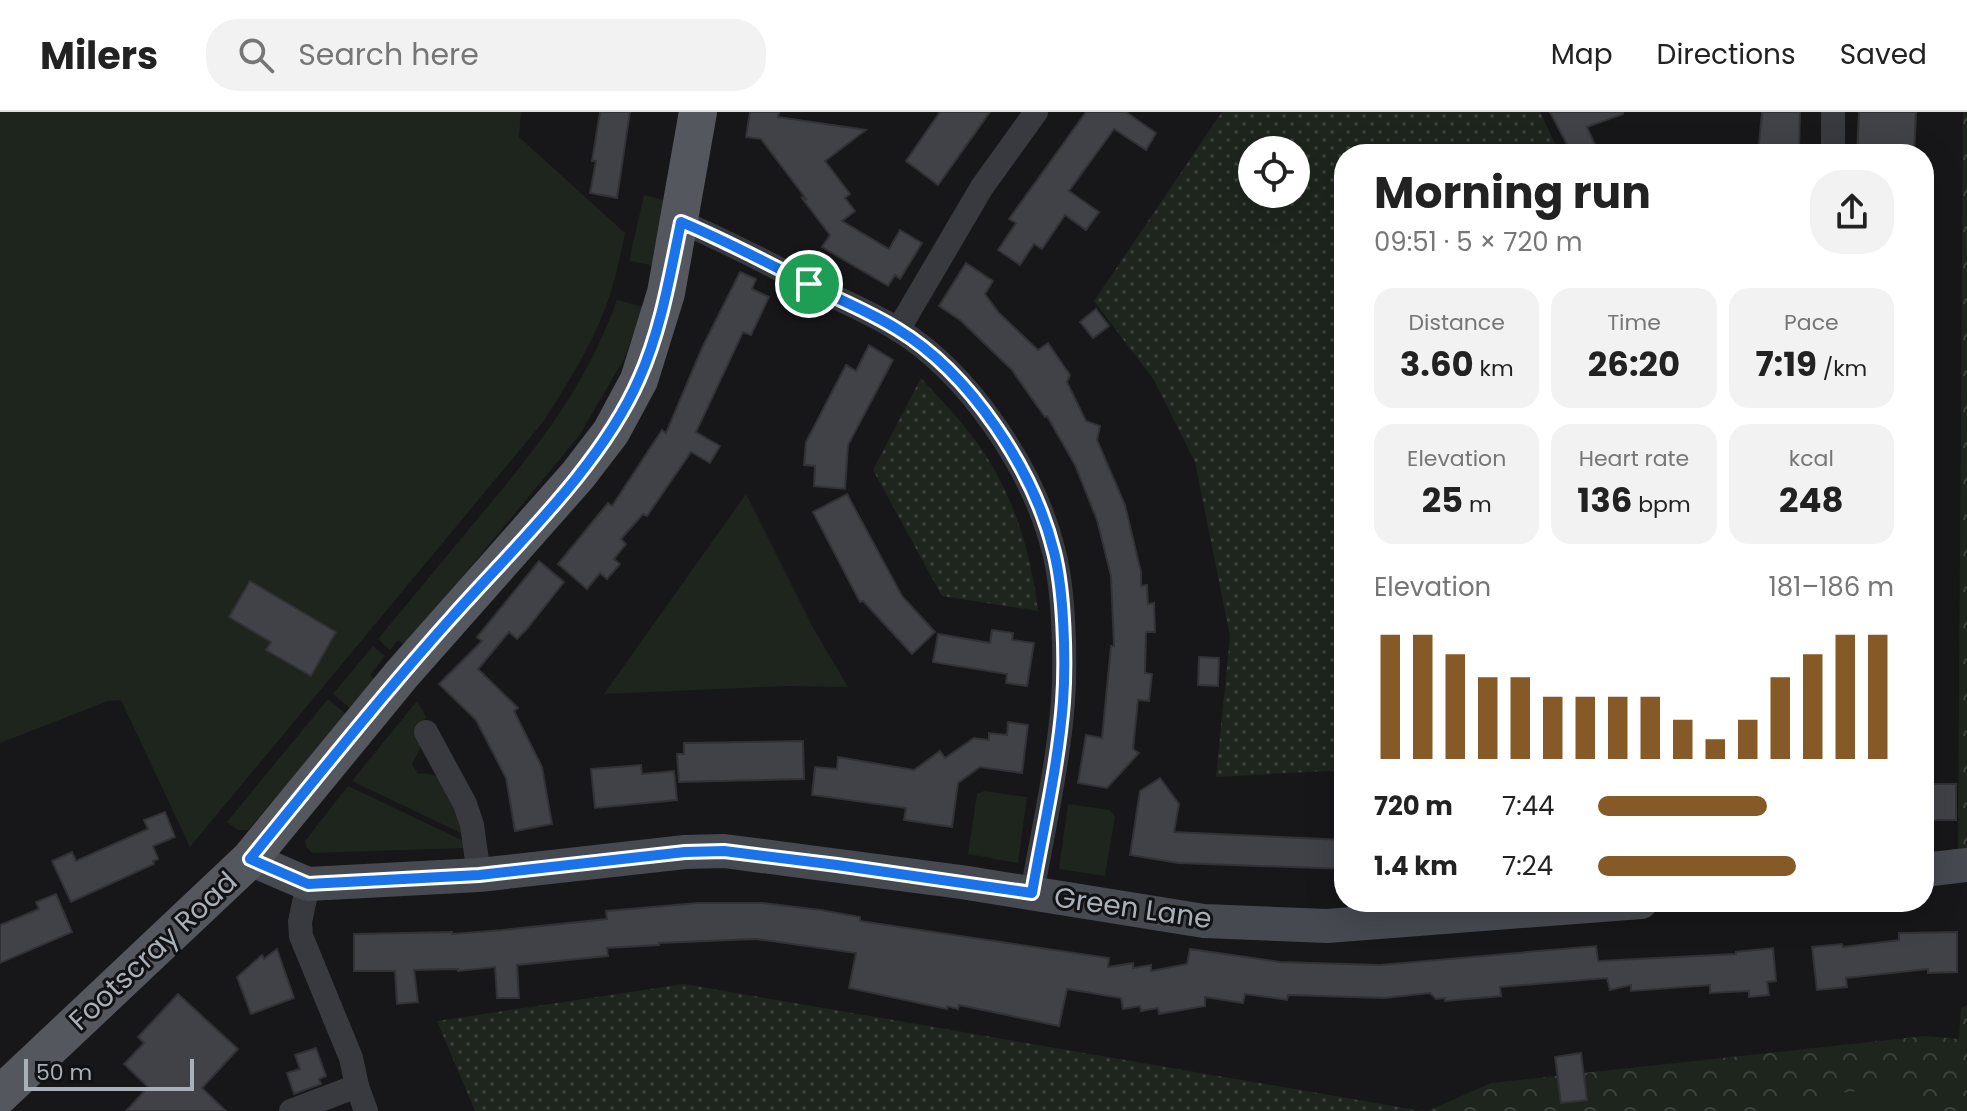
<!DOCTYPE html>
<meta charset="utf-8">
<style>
:root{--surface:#fff;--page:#f2f2f2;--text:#222;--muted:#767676;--line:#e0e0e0;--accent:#855a26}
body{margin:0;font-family:Poppins,sans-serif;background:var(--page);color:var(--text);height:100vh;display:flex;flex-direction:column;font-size:30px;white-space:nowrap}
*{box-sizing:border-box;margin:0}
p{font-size:26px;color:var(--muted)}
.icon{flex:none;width:44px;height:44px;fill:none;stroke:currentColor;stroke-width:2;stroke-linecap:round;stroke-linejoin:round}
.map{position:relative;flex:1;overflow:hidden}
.drawer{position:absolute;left:1334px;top:32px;width:600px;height:768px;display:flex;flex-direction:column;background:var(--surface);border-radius:32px;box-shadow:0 8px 32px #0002}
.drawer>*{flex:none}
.controls{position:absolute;left:1238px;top:24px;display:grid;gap:16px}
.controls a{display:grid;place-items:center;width:72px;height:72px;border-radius:50%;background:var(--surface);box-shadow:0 8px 32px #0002;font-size:40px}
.scale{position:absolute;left:24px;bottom:20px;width:170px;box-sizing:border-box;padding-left:8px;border:4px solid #a8b0ba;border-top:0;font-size:22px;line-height:28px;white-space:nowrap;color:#a8b0ba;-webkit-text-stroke:6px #121215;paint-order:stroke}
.pin{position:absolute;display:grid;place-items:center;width:68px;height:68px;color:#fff;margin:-34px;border:4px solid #fff;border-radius:50%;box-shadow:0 2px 8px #0007}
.round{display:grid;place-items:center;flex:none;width:84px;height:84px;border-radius:32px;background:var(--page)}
.overview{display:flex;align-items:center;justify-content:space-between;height:136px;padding:0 40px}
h1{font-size:44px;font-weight:700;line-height:60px}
.stats{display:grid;grid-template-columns:repeat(3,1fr);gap:12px;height:136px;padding:8px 40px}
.stats div{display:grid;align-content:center;border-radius:20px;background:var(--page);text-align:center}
.stats b{font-size:34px;font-weight:700}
.stats small{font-size:22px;font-weight:400}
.stats p{font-size:22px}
.chart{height:224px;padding:16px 40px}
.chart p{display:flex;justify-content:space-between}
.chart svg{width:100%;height:144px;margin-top:8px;stroke:var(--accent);stroke-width:6}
ul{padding:0 40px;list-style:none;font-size:26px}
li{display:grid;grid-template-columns:128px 96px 1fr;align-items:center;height:60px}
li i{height:20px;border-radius:10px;background:var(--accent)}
header{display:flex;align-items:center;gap:48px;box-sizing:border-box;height:112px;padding:0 40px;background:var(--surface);border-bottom:2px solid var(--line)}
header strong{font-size:38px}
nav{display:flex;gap:44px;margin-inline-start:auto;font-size:28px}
.search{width:560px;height:72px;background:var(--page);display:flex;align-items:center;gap:20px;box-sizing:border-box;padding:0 28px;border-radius:32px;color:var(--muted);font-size:30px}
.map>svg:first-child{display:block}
</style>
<header>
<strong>Milers</strong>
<div class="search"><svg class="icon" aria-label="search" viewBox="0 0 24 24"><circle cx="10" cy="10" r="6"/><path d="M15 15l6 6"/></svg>Search here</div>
<nav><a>Map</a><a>Directions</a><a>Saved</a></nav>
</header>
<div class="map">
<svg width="1967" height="999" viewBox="0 0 1967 999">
<defs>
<pattern id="forest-crowns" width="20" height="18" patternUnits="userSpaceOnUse" patternTransform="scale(2)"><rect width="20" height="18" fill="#1d251d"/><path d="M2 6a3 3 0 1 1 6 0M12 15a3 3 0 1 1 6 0" fill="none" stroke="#3b423c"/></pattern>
<pattern id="park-dots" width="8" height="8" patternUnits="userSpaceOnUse" patternTransform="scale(2)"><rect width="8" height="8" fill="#1d251d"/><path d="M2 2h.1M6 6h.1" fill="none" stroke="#3b423c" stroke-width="1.8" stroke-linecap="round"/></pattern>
</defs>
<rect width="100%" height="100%" fill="#17171a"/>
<g fill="#1d251d">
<path d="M0,0H521L519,25L625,121C621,139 618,158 612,176C598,224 570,268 543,310L190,735L121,588L108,589L0,631Z"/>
<polygon points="644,83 668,89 652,153 629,149"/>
<path d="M617,188L643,195L624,247L579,324L405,534L398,528L390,538L378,527C412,486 446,445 480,404C539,333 585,276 617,188Z"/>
<polygon points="746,382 812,514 848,575 786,574 604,582"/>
<polygon points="373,534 385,544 370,563 375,568 351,597 333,582"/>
<polygon points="328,587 347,603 248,718 238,718 227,710"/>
<path d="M417,589L426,605L415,619L422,633L412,652L418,662C452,657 458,699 467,724L352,669Z"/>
<polygon points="348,674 464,729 463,736 312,741 306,735 305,729"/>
<polygon points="984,679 1027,685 1018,751 968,742 977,682"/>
<polygon points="1068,692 1110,698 1115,705 1105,764 1059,757"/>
<polygon points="1964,948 1964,999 1658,999"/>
</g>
<g fill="url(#forest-crowns)">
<polygon points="1963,0 1967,0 1967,736 1958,738"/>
<polygon points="1967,893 1967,999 1935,999 1933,991 1926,994 1906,973 1815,984 1759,999 1428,999 1491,971 1925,924 1959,927 1961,896"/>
</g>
<g fill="url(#park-dots)" fill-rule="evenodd">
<path d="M1222,0H1540L1560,42H1344V658L1216,665L1230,524L1195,350L1154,268L1094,189ZM1252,38H1296V82H1252Z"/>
<path d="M921,266C940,287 961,308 978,332C1013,381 1031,439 1038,499L942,484L873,358Z"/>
<polygon points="684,872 1422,999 475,999 437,909"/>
</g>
<g fill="#414247" stroke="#313136" stroke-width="2">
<polygon points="600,0 630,0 617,86 590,81 596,49 592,49"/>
<polygon points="750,0 779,0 778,5 866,18 825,49 850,82 845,86 855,99 842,109 889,137 900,118 922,131 900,167 895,163 888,174 822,135 830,123 801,85 807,88 761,27 746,25"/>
<polygon points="940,0 990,0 938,73 906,49"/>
<polygon points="1086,0 1126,0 1156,21 1146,38 1114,17 1069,79 1099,100 1086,118 1065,103 1042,137 1034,132 1020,153 998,138 1016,111 1009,107"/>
<polygon points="1550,0 1623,0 1623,2 1587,15 1599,42 1572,42"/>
<polygon points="1762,0 1800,0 1799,42 1758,42"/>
<polygon points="1859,0 1916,0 1914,42 1857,42"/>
<polygon points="966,151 993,169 985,182 999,201 1038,238 1048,231 1070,263 1067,270 1086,309 1100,314 1097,328 1125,393 1141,460 1141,474 1147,473 1148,492 1154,491 1155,520 1146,520 1145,561 1152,562 1149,589 1138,588 1133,637 1139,641 1107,676 1078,671 1086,623 1102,626 1111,534 1114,534 1111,464 1097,408 1075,353 1047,304 1045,305 1011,257 960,208 939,194"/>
<polygon points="740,160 756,167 752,177 769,185 751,223 743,220 696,320 720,334 710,351 691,340 647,404 643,402 621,427 626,432 614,447 620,452 607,467 600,461 587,477 558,452 608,391 612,394 662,318 666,321 702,236"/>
<polygon points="1096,197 1109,214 1093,226 1080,210"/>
<polygon points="869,233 893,248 848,333 845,377 814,374 815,354 804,353 806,330 846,253 856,259"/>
<polygon points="847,382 902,484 935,520 912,542 863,489 860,490 813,400"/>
<polygon points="539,449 564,470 526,518 517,527 509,520 478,557 518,596 514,599 542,655 552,712 515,719 506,666 476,608 439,572 482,529 477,525"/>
<polygon points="250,469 336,520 311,564 266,538 271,530 229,505"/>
<polygon points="992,518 1013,521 1012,528 1034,531 1027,574 1006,571 1007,562 933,550 938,522 990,531"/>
<polygon points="1199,545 1219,546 1218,574 1198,573"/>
<polygon points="1008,610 1028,613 1022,661 980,655 958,671 952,715 904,708 906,696 812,683 815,655 837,657 838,645 914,658 940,639 945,646 974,626 989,628 989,621 1007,623"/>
<polygon points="803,629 804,667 679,670 677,642 684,642 684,631"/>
<polygon points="641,653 642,662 674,659 677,688 595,696 591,657"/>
<polygon points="1160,666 1179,692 1174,720 1344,728 1344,757 1178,751 1130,743 1140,679"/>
<rect x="1924" y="672" width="32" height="36"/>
<polygon points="165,700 175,725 153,734 158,747 153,749 154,752 71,790 52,749 72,740 76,749 148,717 144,708"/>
<polygon points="56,782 72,820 0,851 0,813 39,797 36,790"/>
<polygon points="698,791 763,791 821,798 860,805 860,809 1109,846 1108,855 1133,851 1133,856 1151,853 1151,859 1187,852 1190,837 1280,850 1380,853 1596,834 1598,849 1736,842 1736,840 1773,836 1776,869 1767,870 1769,883 1749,885 1749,879 1710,881 1710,873 1631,879 1631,873 1610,878 1607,866 1500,875 1501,884 1445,889 1445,886 1436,887 1430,881 1384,886 1288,883 1287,888 1245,882 1243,891 1205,885 1205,894 1159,902 1158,896 1141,899 1140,894 1123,897 1121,886 1067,877 1059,914 959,893 958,897 947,894 947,897 849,876 856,841 756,827 659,831 659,833 607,836 608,844 517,853 519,886 497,886 495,855 458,859 458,857 414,858 418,890 397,892 395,859 354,859 354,822 452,820 452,822 502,818 607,807 606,799"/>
<polygon points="1957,820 1957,860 1928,861 1928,857 1846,866 1847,875 1817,878 1812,835 1842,832 1843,835 1899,828 1899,821"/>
<polygon points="277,837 294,886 251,902 237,865 262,843 264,847"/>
<polygon points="178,882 238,937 202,976 226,999 126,999 148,975 124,952 144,931 138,925"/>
<polygon points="316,936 326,964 319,967 321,972 294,982 287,961 300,957 295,943"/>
<polygon points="1581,941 1587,988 1561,991 1555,945"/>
</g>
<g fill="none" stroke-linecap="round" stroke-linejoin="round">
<g stroke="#383a3f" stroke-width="24">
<polyline points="1833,42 1833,0"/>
<path d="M681,110C729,130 775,155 822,179C847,191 873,202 897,217C969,261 1034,358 1054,440C1064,479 1066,549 1063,590C1058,653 1043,719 1032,781"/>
<polyline points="898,218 982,75 1036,0"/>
<polyline points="426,620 465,692 472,713 479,763"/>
<polyline points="357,974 366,999"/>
<polyline points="291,999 357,974 351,946 301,824 300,810 308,772"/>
</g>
<g stroke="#46494f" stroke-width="34">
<polyline points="250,747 308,772 479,763 685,740 724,739 961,770 1204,809 1327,814 1641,790"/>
<polyline points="1924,758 1967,753"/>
</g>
<polyline stroke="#54575e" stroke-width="38" points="0,983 250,747 402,562 578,363 611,320 639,268 666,181 698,0"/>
</g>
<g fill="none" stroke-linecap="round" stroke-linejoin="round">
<g stroke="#fff" stroke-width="16">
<path id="route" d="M681,110C729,130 775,155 822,179C847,191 873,202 897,217C970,261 1034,358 1054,440C1064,479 1066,549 1063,590C1058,654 1043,718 1032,781L837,753L724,739L685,740L479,763L308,772L250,747C317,665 382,583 452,505C515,434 601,354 639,267C661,218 670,163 681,110Z"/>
</g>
<use href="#route" stroke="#1a73e8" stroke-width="10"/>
</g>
<g text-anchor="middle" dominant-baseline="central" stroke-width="6" stroke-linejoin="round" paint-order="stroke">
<g font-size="28" fill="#a8b0ba" stroke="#121215">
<text transform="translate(1133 796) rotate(8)">Green Lane</text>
<text transform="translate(153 839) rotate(-43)">Footscray Road</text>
</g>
</g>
</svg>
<div class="controls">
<a><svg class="icon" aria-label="locate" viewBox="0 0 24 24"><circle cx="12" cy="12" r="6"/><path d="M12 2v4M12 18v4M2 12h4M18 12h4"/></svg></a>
</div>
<div class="scale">50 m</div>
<div class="pin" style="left:809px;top:172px;background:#1e9e55"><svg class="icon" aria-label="arrive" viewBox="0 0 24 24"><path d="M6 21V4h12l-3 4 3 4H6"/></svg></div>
<section class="drawer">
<div class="overview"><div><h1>Morning run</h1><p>09:51 · 5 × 720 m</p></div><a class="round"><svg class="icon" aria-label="share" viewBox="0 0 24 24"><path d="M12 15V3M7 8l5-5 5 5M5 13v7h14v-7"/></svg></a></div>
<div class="stats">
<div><p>Distance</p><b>3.60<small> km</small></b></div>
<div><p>Time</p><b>26:20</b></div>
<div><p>Pace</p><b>7:19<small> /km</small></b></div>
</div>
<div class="stats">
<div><p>Elevation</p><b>25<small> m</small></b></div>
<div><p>Heart rate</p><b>136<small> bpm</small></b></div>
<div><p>kcal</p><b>248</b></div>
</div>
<div class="chart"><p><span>Elevation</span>181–186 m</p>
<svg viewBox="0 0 160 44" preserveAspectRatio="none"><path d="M5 44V6M15 44V6M25 44V12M35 44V19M45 44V19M55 44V25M65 44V25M75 44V25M85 44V25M95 44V32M105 44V38M115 44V32M125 44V19M135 44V12M145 44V6M155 44V6"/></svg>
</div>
<ul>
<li><b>720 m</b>7:44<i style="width:57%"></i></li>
<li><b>1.4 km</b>7:24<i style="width:67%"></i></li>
</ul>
</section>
</div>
